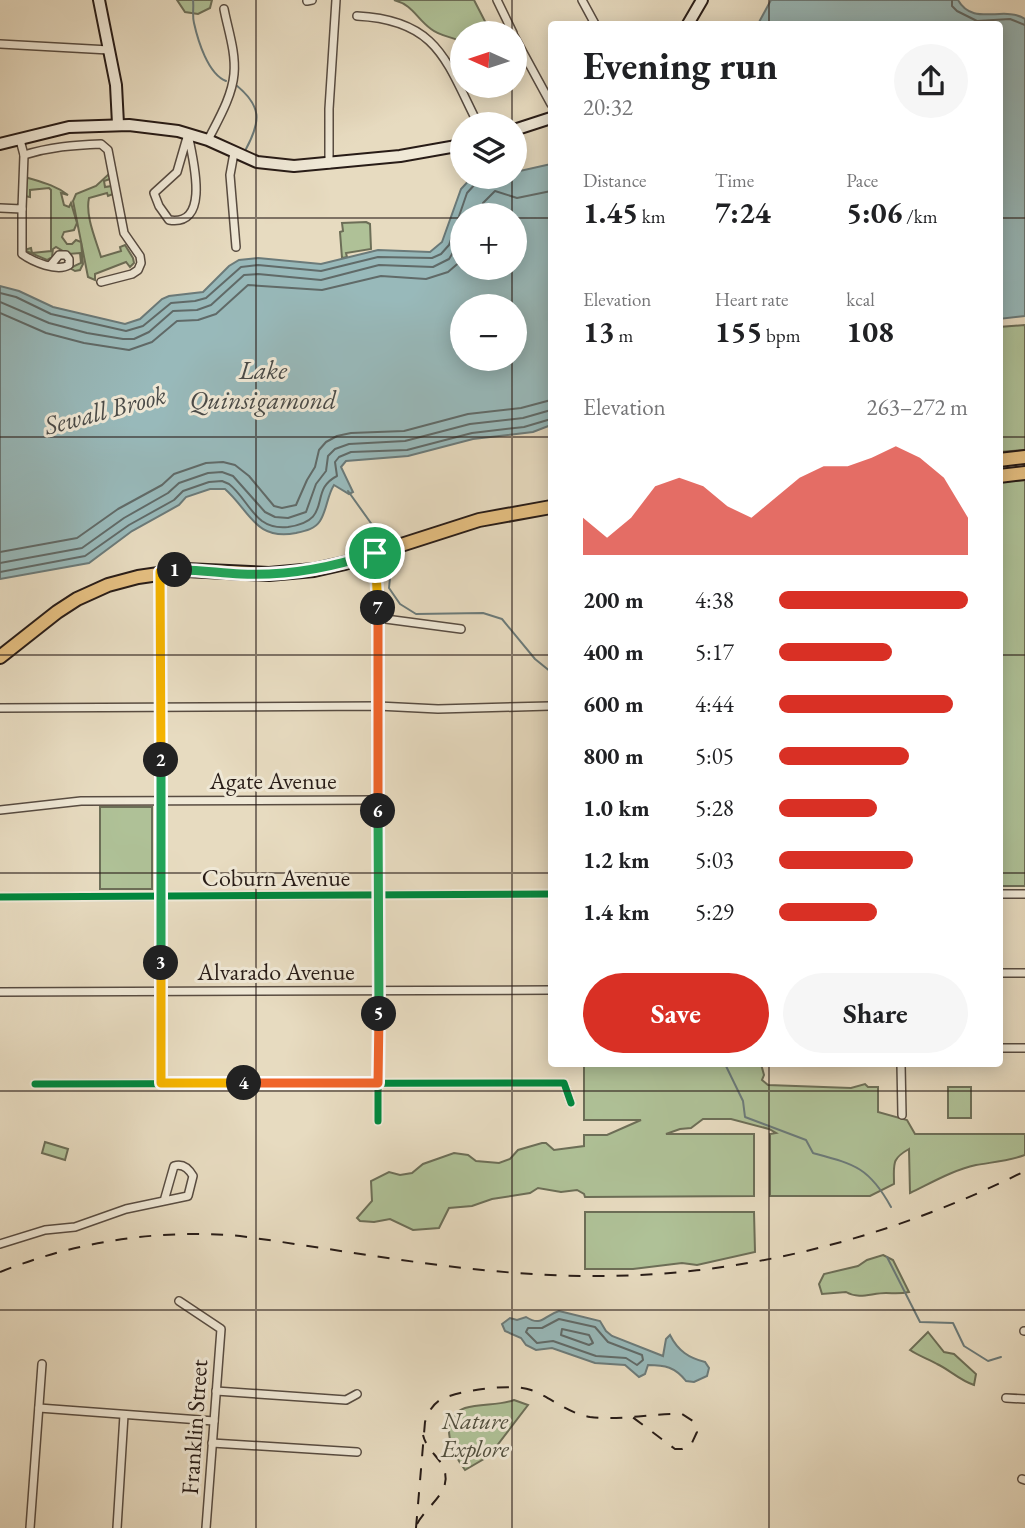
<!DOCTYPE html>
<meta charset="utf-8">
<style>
:root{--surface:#fff;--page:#f6f6f6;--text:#202124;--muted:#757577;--accent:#d93025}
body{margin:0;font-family:"EB Garamond",serif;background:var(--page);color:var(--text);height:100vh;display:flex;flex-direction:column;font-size:26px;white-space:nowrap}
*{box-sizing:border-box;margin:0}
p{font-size:23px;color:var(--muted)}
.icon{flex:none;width:38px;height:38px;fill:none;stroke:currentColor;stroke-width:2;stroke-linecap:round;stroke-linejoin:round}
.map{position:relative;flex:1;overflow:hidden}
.sheet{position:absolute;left:548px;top:21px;width:455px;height:1046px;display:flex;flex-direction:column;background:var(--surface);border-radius:7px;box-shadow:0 4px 18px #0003}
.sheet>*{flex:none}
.needle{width:46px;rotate:273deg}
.buttons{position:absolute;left:450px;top:21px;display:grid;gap:14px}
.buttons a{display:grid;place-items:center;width:77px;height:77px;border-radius:50%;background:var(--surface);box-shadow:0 4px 18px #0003;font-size:35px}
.pin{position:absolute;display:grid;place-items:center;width:60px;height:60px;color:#fff;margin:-30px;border:4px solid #fff;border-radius:50%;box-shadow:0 2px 7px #0007}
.km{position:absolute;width:35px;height:35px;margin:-18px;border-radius:50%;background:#222;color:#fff;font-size:19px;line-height:35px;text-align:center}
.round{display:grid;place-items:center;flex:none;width:74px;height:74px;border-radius:37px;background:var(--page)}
.overview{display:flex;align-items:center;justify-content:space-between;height:119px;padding:0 35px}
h1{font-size:38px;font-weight:700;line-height:52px}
.metrics{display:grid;grid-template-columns:repeat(3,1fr);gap:10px;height:119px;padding:7px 35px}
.metrics div{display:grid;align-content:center}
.metrics b{font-size:30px;font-weight:700}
.metrics small{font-size:19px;font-weight:400}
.metrics p{font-size:19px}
.chart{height:196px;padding:14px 35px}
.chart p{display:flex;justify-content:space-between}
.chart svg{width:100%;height:126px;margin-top:7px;fill:var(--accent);opacity:.7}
.action{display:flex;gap:14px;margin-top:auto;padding:14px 35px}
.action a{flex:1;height:80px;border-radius:42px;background:var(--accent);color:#fff;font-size:28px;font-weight:700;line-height:80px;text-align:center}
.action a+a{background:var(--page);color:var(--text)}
ul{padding:0 35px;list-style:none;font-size:23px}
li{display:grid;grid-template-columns:112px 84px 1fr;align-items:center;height:52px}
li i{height:18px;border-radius:9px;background:var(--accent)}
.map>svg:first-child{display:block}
</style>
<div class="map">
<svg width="1025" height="1528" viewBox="0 0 1025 1528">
<rect width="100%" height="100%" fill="#e7dbc0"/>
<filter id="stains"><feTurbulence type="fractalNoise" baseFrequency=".00286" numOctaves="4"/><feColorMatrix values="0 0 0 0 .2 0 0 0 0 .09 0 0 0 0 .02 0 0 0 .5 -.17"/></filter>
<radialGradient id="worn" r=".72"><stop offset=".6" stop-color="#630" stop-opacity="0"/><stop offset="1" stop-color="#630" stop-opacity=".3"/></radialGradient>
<g fill="#afc197" stroke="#6c6e57" stroke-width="2">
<polygon points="177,0 212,0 210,8 198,14 185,12"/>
<path d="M394,0H474L491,33H462V57L458,40C448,36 440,36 431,29C416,18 413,5 394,0Z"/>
<path d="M110,173V179L104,181L105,187L112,186L113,194L108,196L107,193L89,198C85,216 96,240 101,257L121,251L120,247L125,245L133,258L134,263L130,267L126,262L95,274V280L88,277L73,201L76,194L96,186Z"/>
<path d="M25,177C41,182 55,185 68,195L61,193L64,205L69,207L71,203L77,223L74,230L64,232L62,237L67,244H72L76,240L81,242L83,264L80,270L75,271L70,268L81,263L80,253L68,254L56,247L53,249L52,257L47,260L24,250L31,248L32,253L51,251V190L49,188L30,190V197L24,196Z"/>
<polygon points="366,222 370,224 371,249 346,253 347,257 342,258 340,232 343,231 342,223"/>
<polygon points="1025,325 1025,450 999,452 999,327"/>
<polygon points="1025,480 1025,886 999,886 999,482"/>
<rect x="100" y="807" width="52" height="82"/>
<path d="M584,1064H761L764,1075L762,1080L768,1085L851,1088L865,1084L868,1087H878V1112L907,1120L915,1134H1025V1155C1009,1161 993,1162 976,1165C953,1170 931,1183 910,1193L909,1149C891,1159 894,1164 894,1184L870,1196H770V1134L776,1133L769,1129L731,1119H703L691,1128L680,1129L666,1134H754V1196L585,1197L584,1194L577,1190L561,1192L538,1188L530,1193L492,1199L472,1206L449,1208L439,1228L413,1230L390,1219L374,1222L360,1221L357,1218L372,1201L371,1181L389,1172L400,1175L412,1173L423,1164L454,1153L468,1155L476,1161L499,1163L510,1159L518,1150L542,1143H546L554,1150L584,1146V1135H607L641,1120H584Z"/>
<rect x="948" y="1087" width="23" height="31"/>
<polygon points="45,1142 68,1149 65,1160 42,1153"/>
<polygon points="585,1212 754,1212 755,1252 697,1265 682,1263 633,1269 585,1269"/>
<path d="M883,1255L893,1260L909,1292C900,1294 894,1293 886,1293C871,1293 860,1300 846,1292L822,1294L819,1284L824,1274L858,1266L867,1260Z"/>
<path d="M928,1332L944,1352L954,1354L976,1374L974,1385C959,1380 950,1370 937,1364C928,1359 919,1356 910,1350Z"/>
<path d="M514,1400L528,1405L489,1456L465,1470C453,1454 436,1419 465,1408C481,1403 499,1406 514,1400Z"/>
</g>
<g fill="#98b9ba" stroke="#6b7a79" stroke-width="2" fill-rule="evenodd">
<path d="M771,0H958C973,27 1004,5 1025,19V316L999,319V24H758Z"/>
<path d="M551,164V425L533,432L473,439L408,456L346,461L341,467L353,492L349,494L334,485C327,496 327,510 320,521C315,529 305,531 296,533C255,541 250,511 225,489H210L186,497L179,505L132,531L89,563L0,579V286L19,291L53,307L125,324L140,319L162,299L169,296L203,292L229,266L239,260L258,258L321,264L378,250L430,252L442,242L461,189L472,177H514L515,172ZM462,215H514V268H462ZM514,306V359H462V306Z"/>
<path d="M559,1311L600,1321L606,1331L612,1336L663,1356L666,1339L670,1335C678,1351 689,1358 705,1362L709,1368L707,1376L694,1382L686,1381C675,1367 665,1365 648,1365L645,1374L639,1377L625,1365L595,1363L552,1348L536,1350L526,1345L521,1338L505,1331L502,1324L510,1318L517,1320L526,1317C542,1327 543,1316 559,1311Z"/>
</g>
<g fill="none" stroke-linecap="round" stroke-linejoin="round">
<g stroke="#606a68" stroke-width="2">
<polyline points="952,0 952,6 957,11 977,21 1010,19 1025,25"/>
<polyline points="479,215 483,203 495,191 517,198 551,191"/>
<polyline points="0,293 16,297 51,314 126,331 143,326 171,303 195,301 206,298 241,267 258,265 321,271 378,257 432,258 441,254 449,245 467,193 476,183 477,177"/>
<polyline points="0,302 49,323 87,333 123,339 134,339 149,332 173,311 197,310 211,305 244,275 258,274 321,280 379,265 433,267 449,259 462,238"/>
<polyline points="0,313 46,333 84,343 129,350 152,342 177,321 198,320 216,314 248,285 322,290 381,276 426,279 448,272 462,260"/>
<polyline points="0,552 77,538 118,509 162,485 174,474 206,463 223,462 235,465 249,476 274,506 282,508 296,505 307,480 315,467 319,450 326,442 337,436 351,433 404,431 468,414 521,408 551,400"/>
<polyline points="0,563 82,548 124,518 168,493 179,483 208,473 222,472 233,476 265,512 275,517 288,518 306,512 316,484 326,471 328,456 335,449 349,444 405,441 470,424 523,418 551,410"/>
<path d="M0,572L85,556L129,525L174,500L183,491L209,482L222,481L229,484C242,494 249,511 262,521C269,526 279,528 288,527C335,520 307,491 337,476L335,462L339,457L351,452L407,450L472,433L524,427L551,419"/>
<polygon points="559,1319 595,1327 608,1342 642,1355 643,1360 637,1365 626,1358 596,1356 553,1341 537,1343 526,1332 528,1328 542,1328"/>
<polygon points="562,1329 589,1335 593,1343 589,1345 561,1335"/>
</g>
<g stroke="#6b7a79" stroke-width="2">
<path d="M193,0C194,7 192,16 194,23C198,41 208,74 226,81"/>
<path d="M236,85C262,106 261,121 246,149"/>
<polyline points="348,491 378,533"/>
<polyline points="391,567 389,588 400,604 416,614 483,613 502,619 535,659 551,672"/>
<path d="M725,1064L743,1101L745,1117L806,1140L813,1153C854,1164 869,1167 891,1207"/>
<polyline points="887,1257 920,1322 953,1323 964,1346 988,1361 1001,1357"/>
</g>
<g stroke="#584c41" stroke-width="10">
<g id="street">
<polyline points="497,0 513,33"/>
<polyline points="582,0 595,24"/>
<polyline points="307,1 312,0"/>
<path d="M357,16C438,20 446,61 478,124"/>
<polyline points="514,36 551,104"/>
<polyline points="0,44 109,50"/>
<path d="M188,134C192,156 212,227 169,220L159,206L154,193L177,172Z"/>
<path d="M208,140C218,120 232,97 234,74C236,52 228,30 224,9"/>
<polyline points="234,153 230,175 236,247"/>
<path d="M24,155C50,147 73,145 101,144L108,150L124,233L140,256L141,263L138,270L132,274L101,282"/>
<polyline points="329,164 329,109 336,0"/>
<polyline points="0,208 22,209 24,155 20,140"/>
<path d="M22,209V254C33,262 57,272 69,265V259L66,255H59L50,266"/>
<polyline points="375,553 378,618 378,1121"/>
<polyline points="160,573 161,1083"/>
<polyline points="378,618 461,629"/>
<polyline points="0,708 378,706 438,709 550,706"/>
<polyline points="0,810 81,801 378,800"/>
<polyline points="999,894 1025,894"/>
<polyline points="0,897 551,894"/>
<polyline points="999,973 1025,973"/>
<polyline points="0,992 551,990"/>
<polyline points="999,1048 1025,1048"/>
<polyline points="901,1064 902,1115"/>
<polyline points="35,1084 564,1083 571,1103"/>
<path d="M0,1244L45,1230L75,1227L126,1209L188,1196L193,1176C189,1169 183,1163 174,1166L164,1201"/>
<polyline points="179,1301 221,1329 206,1528"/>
<polyline points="1024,1331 1025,1331"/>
<polyline points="216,1391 346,1400 357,1394"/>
<polyline points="1006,1398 1025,1399"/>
<polyline points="39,1408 214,1421"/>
<polyline points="212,1443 357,1452"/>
<polyline points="1022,1479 1025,1480"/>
<polyline points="30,1528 42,1364"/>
<polyline points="117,1528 124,1415"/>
</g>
</g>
<g stroke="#281c17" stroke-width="14">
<g id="secondary">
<polyline points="99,0 116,85 118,124"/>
<polyline points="688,24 702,0"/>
<polyline points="514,130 551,118"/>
<polyline points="0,144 69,127 129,125 178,131 208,140 257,162 294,166 400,156 462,145"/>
</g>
</g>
<g stroke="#281c17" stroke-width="16">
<g id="primary">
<polyline points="999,460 1025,457"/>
<polyline points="999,476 1025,473"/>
<polyline points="0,657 57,612 77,599 108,585 138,577 186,570 269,574 314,570 345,563 479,520 551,507"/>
</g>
</g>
<use href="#street" stroke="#efe8d6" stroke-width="7"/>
<use href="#secondary" stroke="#efe8d6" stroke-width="10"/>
<use href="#primary" stroke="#e4be80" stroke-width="12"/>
<g stroke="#281c17" stroke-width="2" stroke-dasharray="12 12" stroke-linecap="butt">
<path d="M0,1272C78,1241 157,1229 240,1236C357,1252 475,1276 592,1276C742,1277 891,1238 1025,1171"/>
<path d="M417,1524C428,1503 457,1490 441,1463C434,1453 426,1447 423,1435"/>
<path d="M416,1528L425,1422C428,1413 432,1405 440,1400C459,1390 511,1383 531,1390C552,1398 567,1413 590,1417C620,1421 652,1413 682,1414L693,1421L697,1432L691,1445L682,1449H675L631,1416"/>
</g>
<g stroke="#efe8d6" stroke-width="11">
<g id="cycleway">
<polyline points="375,553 378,618 378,1121"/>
<polyline points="0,897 551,894"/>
<polyline points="35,1084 564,1083 571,1103"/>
</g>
</g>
<use href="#cycleway" stroke="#00873e" stroke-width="7"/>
</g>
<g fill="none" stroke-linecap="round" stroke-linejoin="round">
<g stroke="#fff" stroke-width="14">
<path id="split-1" d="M175,570C197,569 218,573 241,574C287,576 331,568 375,553"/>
</g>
<g stroke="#fff" stroke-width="14">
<polyline id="split-2" points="161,760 160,572 175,570"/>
</g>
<g stroke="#fff" stroke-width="14">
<polyline id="split-3" points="161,963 161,760"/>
</g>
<g stroke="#fff" stroke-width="14">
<polyline id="split-4" points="161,963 161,1083 244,1083"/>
</g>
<g stroke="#fff" stroke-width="14">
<polyline id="split-5" points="244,1083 378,1083 379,1014"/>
</g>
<g stroke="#fff" stroke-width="14">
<polyline id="split-6" points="378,811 379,1014"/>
</g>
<g stroke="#fff" stroke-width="14">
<polyline id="split-7" points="378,811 378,608"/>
</g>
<g stroke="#fff" stroke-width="14">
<polyline id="split-8" points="375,553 378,608"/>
</g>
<use href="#split-1" stroke="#22a559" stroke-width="9"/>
<use href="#split-2" stroke="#f5b400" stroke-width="9"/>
<use href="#split-3" stroke="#22a559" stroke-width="9"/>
<use href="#split-4" stroke="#f5b400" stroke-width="9"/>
<use href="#split-5" stroke="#f0652b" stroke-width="9"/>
<use href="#split-6" stroke="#22a559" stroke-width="9"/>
<use href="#split-7" stroke="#f0652b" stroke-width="9"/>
<use href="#split-8" stroke="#f5b400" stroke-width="9"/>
</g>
<path fill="none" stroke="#281c17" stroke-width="2" stroke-opacity="0.55" d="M256,0V1528M512,0V33M769,0V24M512,86V124M512,177V215M0,218H462M514,218H551M999,218H1025M512,268V306M512,359V1528M0,437H551M999,437H1025M0,655H551M999,655H1025M0,873H551M999,873H1025M769,1064V1528M0,1091H1025M0,1310H1025"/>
<g text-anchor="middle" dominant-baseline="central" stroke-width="6" stroke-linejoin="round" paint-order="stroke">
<g font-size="24" fill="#281c17" stroke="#efe8d6">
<text x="273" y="780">Agate Avenue</text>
<text x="276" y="877">Coburn Avenue</text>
<text x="276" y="971">Alvarado Avenue</text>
<text transform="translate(194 1427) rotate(-86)">Franklin Street</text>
</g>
<g font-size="24" font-style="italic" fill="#504e3d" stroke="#efe8d6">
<text x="475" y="1420">Nature<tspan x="475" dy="28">Explore</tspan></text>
</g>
<g font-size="26" font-style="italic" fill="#4a4b48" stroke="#efe8d6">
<text x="263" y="370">Lake<tspan x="263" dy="30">Quinsigamond</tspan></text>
<text transform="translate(105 410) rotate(-15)">Sewall Brook</text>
</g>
</g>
<rect width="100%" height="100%" filter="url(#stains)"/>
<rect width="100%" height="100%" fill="url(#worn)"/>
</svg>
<div class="buttons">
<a><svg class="needle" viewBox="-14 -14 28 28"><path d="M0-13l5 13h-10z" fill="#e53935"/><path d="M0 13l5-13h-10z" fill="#757577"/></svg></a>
<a><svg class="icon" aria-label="layers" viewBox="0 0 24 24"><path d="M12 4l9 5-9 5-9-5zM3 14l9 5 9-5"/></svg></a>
<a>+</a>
<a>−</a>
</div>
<div class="pin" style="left:375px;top:553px;background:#1e9e55"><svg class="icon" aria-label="arrive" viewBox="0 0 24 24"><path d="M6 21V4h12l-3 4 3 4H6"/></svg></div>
<b class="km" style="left:175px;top:570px">1</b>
<b class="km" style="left:161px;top:760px">2</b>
<b class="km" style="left:161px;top:963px">3</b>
<b class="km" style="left:244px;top:1083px">4</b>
<b class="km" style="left:379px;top:1014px">5</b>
<b class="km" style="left:378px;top:811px">6</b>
<b class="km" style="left:378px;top:608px">7</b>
<section class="sheet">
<div class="overview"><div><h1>Evening run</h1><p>20:32</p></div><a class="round"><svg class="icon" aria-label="share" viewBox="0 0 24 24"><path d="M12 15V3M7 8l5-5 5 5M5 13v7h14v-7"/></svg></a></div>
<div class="metrics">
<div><p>Distance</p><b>1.45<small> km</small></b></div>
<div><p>Time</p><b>7:24</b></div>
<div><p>Pace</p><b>5:06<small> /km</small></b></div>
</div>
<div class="metrics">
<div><p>Elevation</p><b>13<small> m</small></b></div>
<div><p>Heart rate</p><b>155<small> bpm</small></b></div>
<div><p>kcal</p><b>108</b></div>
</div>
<div class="chart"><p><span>Elevation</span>263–272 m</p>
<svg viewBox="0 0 160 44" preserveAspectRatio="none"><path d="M0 44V31L10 38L20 31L30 20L40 17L50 20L60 27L70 31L80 24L90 17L100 13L110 13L120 10L130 6L140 10L150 17L160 31V44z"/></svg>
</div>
<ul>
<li><b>200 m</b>4:38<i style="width:100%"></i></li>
<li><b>400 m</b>5:17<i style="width:60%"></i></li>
<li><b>600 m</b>4:44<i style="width:92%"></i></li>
<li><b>800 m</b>5:05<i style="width:69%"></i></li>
<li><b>1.0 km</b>5:28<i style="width:52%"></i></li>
<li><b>1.2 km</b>5:03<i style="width:71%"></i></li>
<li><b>1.4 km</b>5:29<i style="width:52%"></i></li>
</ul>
<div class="action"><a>Save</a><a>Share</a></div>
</section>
</div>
